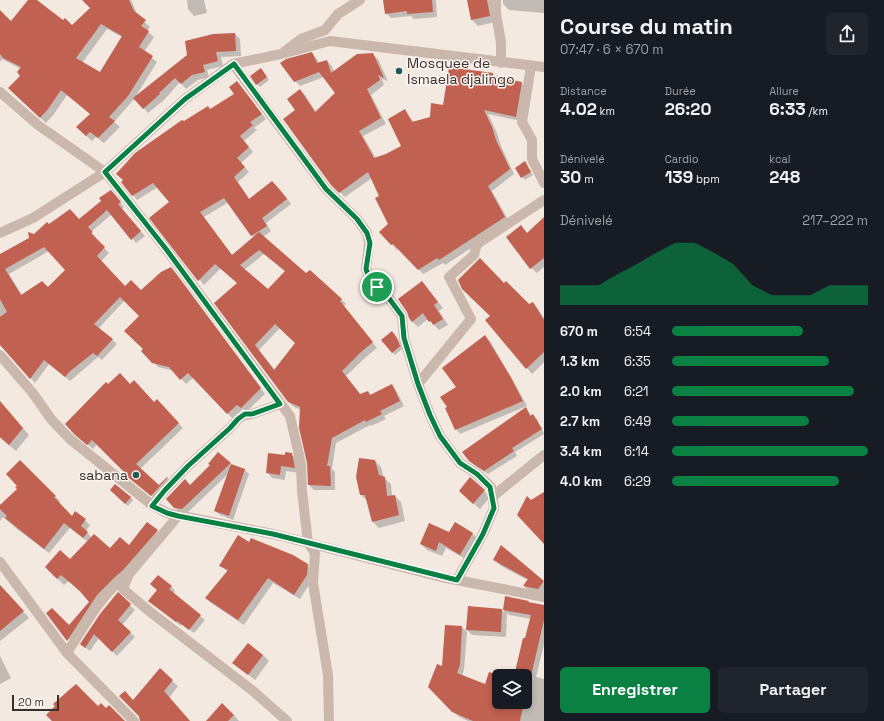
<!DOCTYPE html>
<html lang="fr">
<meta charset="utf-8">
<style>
:root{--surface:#171b24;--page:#20242c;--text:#f1f3f6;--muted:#9ea1a6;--accent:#0b8043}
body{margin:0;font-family:"Space Grotesk",sans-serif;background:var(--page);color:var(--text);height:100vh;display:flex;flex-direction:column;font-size:15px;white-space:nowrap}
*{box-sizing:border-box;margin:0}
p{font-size:13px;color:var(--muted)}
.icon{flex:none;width:22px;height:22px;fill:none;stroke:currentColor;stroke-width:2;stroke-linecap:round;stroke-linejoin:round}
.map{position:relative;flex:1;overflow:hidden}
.side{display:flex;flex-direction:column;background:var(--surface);width:340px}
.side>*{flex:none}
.tools{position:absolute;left:492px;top:669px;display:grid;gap:8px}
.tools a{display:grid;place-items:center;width:40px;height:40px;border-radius:6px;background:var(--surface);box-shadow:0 2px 6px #0003;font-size:20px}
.scale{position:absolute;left:12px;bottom:10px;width:47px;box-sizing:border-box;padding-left:4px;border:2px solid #3a2f2b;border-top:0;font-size:11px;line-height:14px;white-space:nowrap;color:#3a2f2b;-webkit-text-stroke:3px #faf3ee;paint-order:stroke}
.pin{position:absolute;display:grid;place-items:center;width:34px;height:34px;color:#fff;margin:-17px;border:2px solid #fff;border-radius:50%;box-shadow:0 1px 4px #0007}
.round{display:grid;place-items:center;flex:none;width:42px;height:42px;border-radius:6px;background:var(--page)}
.head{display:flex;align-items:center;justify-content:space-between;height:68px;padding:0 16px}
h1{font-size:22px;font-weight:800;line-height:30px}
.stats{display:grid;grid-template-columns:repeat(3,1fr);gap:6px;height:68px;padding:4px 16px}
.stats div{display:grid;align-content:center}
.stats b{font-size:17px;font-weight:800}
.stats small{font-size:11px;font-weight:400}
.stats p{font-size:11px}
.chart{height:112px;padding:8px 16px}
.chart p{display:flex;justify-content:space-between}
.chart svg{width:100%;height:72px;margin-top:4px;fill:var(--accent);opacity:.7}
.action{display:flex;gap:8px;margin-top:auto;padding:8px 16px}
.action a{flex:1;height:46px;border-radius:6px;background:var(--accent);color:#fff;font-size:16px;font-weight:800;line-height:46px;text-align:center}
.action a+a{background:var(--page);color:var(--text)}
ul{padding:0 16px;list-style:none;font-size:13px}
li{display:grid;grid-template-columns:64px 48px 1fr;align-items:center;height:30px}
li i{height:10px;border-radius:5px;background:var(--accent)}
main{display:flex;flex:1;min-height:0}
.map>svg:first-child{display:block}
</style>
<main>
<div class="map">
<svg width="544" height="721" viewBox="0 0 544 721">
<rect width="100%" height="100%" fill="#f3e9e1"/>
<g fill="#0003" fill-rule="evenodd">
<path d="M33,0L72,27L91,8L89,0H131L138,16L150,27L147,31L154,37L144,52L157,62L136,96L235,34L240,39L241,56L221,57L223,66L207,70L209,77L198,80L186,89L180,82L164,100L148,113L135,98L114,122L120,127L104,143L96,137L92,141L83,133L91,114L67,95L54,114L46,123L15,94L22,76L21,69L2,59L0,62V16L11,22ZM107,29L122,37L100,73L82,63Z"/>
<polygon points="187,0 204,0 207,13 194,16 188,9"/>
<polygon points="384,0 436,0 437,17 414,19 411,16 391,18 386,13"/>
<polygon points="468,0 501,0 495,22 478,26 472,20"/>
<polygon points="503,0 544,0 544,13 509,10 503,4"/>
<polygon points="312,53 317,59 319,63 327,61 332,66 334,72 372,54 378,59 388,81 382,79 384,85 371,95 386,124 363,136 376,158 402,147 405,111 414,122 431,118 444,106 493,74 497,78 521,83 526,88 521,121 488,114 497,133 501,146 514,174 492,191 510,223 445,265 443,263 423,274 399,248 397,250 380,232 389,224 381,197 372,178 345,197 332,184 296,110 300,90 305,95 316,112 336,93 324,77 300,86 295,81"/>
<polygon points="261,69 269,80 260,87 257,84"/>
<path d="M237,82L266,119L254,128L257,130L244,141L253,152L241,163L249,172L238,182L250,200L272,182L286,197L291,204L266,223L271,231L263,237L306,274L310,271L342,300L346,304L344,306L377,348L366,357L346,376L361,395L368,392L371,395L392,385L396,390L404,406L384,416L386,419L371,426L370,425L336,443L332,469L335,472V490H314L309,485L308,462L301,410L294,407L289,402L216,303L238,283L221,268L204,285L151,218L171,203L158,187L137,200L133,195L184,123L211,110L235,94ZM229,202L254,238L232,255L204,217ZM264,254L286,272L268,291L244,270ZM280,328L296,343L275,370L259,350Z"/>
<polygon points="525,163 533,175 525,180 516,168"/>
<path d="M115,195L124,207L122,209L145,236L136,243L112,214L91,232L96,237L95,238L109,253L101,261L125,287L141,291L171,268L176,273L265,394L246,412L243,409L232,418L194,377L186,384L174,371L158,367L143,351L144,349L140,316L125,300L99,328L117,344L102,360L98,357L70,381L49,364L35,383L0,344V256L49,226L79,220ZM49,251L66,270L48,288L22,295L9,274Z"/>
<polygon points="544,218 544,267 537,273 531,268 521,227 527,233"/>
<polygon points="422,282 443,308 439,311 448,325 439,330 428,319 418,327 412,321"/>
<polygon points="504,284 529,305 533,303 538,309 544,318 544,362 532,374 527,368 491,316"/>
<polygon points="394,335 400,342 402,349 395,355 392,352"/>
<polygon points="485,336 490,341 514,382 527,406 460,434 456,429 457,387"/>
<polygon points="108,385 130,385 154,403 161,405 183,428 140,469 159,486 167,478 172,483 157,500 130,478 126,473 97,444 93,449 80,439"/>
<polygon points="0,408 8,411 29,435 16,451 0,438"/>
<polygon points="526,408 532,416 533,415 537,419 544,434 515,452 517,456 488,474 474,465 469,460"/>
<polygon points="218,454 231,465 244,469 249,474 233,520 220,515 215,511 228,474 187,513 180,512 167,499 190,486 211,465"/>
<polygon points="291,454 297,459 299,473 286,471 285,480 272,478 267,472 286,456"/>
<polygon points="20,461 60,501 59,503 72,517 85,520 90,525 86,531 92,538 110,549 130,546 157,531 163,537 104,602 74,646 47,613 69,627 90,602 69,581 64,585 46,567 70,561 88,542 70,528 49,553 18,530 3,517 0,521 0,506 18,489"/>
<polygon points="375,461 381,467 384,478 391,484 392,496 395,496 401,502 405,521 379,528 373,522 367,501 361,495"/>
<polygon points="111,490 131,497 133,500 128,506"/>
<polygon points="484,491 490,497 480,509 466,497"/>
<polygon points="456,524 473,534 479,540 467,560 446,548 442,556 427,550 421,544 450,534"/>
<polygon points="250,544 307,565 313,571 312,580 300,599 273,583 244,625 211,603 206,598 228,572 220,565"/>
<polygon points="502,547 544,583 544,595 530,592 524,586 528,580 501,566 495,560"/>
<polygon points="0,585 29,618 0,641"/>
<polygon points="171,586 175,591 173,594 205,620 194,633 182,624 181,626 149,601 158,590"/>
<polygon points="118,594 135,610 122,625 135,637 117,656 99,638 90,651 81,644"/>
<polygon points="506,597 528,602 530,603 544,607 544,644 536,677 544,679 544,721 468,721 458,716 429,687 443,668 462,627 467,632 464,670 462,676 485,685 499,676 499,702 525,702 525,676 506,676 507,672 515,675 531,619 509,615 507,613 506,637 472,635 467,630 502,610 504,612"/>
<polygon points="263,655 269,661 255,680 234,663"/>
<polygon points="0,656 11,678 0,684"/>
<polygon points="172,681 178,686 169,698 190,721 141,721 141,719 120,696 134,701"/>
<polygon points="234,715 239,721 211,721"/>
</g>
<g fill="#c16151" fill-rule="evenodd">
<path d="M28,0H37L63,20L65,18L72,25L90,8L82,0H129L134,11L146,20L141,26L149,31L139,47L153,56L128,96L109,117L115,121L98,138L90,132L86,136L76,127L90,114L61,90L48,109L40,118L8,88L20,76L17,72L21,67L3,58L0,54V10L11,21ZM101,24L122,36L100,72L76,58Z"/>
<polygon points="383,0 432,0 433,12 407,14 407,11 385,14"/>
<polygon points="467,0 487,0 490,16 471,20"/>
<polygon points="235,33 236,51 216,52 218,61 203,65 205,72 192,75 181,84 175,78 159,93 160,94 143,109 133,98 187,55 185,41 213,34"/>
<polygon points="312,52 317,63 327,60 331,73 357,54 373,53 384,78 378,75 380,80 367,89 381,118 359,131 374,158 386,154 401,146 388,119 405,109 412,122 430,117 431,103 443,105 449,67 493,73 493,76 522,82 516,117 484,110 492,127 496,140 510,169 488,186 505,217 439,260 437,258 418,270 393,244 391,245 379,232 388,224 375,198 379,196 368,172 339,193 331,185 283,119 295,110 287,99 300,89 315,112 335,93 319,72 294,82 280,63 286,59"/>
<polygon points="261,68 267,77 256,85 250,76"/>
<path d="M237,81L262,114L250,122L253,125L240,136L249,147L237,158L245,167L234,177L249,199L272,181L281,191L287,199L262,218L267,226L251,236L224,198L200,212L232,255L259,232L306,273L310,270L342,299L340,301L373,342L361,352L342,371L360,394L368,391L370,395L392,384L400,401L380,411L382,414L366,422L365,420L332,438L327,466H330L331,486L308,485L307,463L299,428L300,407L288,402L214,303L237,283L215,264L198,281L149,218L169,202L153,183L132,196L121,182L123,180L116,174L135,153L182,120L184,121L208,106L210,109L234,94L229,87ZM259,250L285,271L268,289L240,265ZM275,324L295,343L274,370L255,345Z"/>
<polygon points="525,161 531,172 521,178 515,168"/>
<path d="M111,190L121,202L118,204L141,231L131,240L107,210L88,227L93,232L91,233L105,247L97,256L125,286L131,280L141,290L161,272L171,267L261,388L241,408L237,405L227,414L188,373L180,380L169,367L152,363L141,351L143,349L124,331L139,316L120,297L94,324L113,339L97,356L93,353L69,372L65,377L44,360L30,379L0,345V317L7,312L0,299V254L29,238L28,232L34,234L47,222L49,224L70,209L79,219L101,201L99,198ZM44,247L65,270L48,287L42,281L21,295L5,269Z"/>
<polygon points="544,217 544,258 530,269 506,237 521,225 527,233"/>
<polygon points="480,258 504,283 506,281 529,304 533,302 544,320 544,352 526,369 485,320 490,316 462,289 458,280"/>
<polygon points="422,281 438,302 434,305 443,319 433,325 431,321 429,322 423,313 412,322 409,318 407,312 398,299"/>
<polygon points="392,331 397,338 400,346 392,353 381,340"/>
<polygon points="485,335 510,376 523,401 455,430 445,408 447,407 440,397 456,387 442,368"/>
<polygon points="120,373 130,384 134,380 154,402 157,399 179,423 136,464 159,485 167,477 168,477 151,496 124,474 125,473 92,440 87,445 74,434 65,424 106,382 108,384"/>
<polygon points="0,401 23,428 9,445 0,437"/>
<polygon points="526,407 530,416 533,414 542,429 512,448 514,451 484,471 469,461 462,452"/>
<polygon points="218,452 231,463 182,509 174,508 166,499 185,479 190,485 210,465 208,464"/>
<polygon points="285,452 292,453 295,468 281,466 280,475 266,473 268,453 285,455"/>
<polygon points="359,458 375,460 379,475 385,477 387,496 395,495 399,515 372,522 365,495 360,495 356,477"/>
<polygon points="20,460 56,496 54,497 72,516 75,511 86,519 81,526 88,532 83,538 64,523 44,549 5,518 7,516 0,509 0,505 17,489 15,487 17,486 6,474"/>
<polygon points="231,464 245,469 229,516 214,511"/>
<polygon points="470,477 485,490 473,504 459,491"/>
<polygon points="115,484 131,497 125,504 110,490"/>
<polygon points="544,492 544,544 517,515 527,496 531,500"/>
<polygon points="147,522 158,530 124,569 115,577 97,595 67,641 46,613 52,608 69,625 89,602 80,591 61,575 57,579 45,567 60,550 70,559 94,534 110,548 120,537 129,545"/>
<polygon points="455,522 473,533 460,555 439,542 436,551 420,544 429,523 449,532"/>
<polygon points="238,535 249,542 251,538 293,555 308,564 307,575 294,595 268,578 238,620 205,598 228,570 219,566"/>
<polygon points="501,545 544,581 538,589 523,586 528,579 493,560"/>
<polygon points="158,575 172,586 169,589 201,615 189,630 177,621 176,622 148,601 157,590 150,584"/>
<polygon points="0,585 24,611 0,631"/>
<polygon points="118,592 131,604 118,620 131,632 112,652 94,634 85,648 80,644 100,614"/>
<polygon points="505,596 529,601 528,602 544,605 544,620 531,676 514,676 523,638 525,638 531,615 503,610"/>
<polygon points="468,606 502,609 501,632 466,630"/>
<polygon points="445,625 462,626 460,665 457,673 485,684 489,672 499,675 499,702 524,702 520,721 473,721 452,712 428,687 437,664 442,666"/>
<polygon points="248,643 263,655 248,675 232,663"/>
<polygon points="160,668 173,680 164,691 190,721 140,721 139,716 119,696 125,691 133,700"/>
<polygon points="76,684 98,706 101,703 106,708 109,705 125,721 52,721 46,715 55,706 53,704"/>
<polygon points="222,703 234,715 228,721 206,721"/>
</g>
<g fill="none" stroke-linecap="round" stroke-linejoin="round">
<g stroke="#cbb8ad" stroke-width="10">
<polyline points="496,0 496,14 501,42 501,63"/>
<polyline points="284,52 301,39 325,30 338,14 360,0"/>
<polyline points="233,64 326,189 357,219 367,233 369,243 366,269 369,277 377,287 388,297 402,316 404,338 418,384 430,415 440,436 460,463 477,474 491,487 494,508 483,534 457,580"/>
<polyline points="531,66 522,122 532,140 532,159 544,183"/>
<polyline points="0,92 38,125 105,172 166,249 290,416 301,464 302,491 308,543 315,553 313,583 328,675 329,721"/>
<polyline points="0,233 33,218 105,172 185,99 233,64 281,54 330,41 544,67"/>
<polyline points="0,355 32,392 51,419 70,439 152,505 167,513 273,534 441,577 544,597"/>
<polyline points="418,384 471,319 449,277 474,255 477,244 544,200"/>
<polyline points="492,497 544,455"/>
<polyline points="152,505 165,490 188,466 230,428 238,419 245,415 252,414 280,404"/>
<polyline points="0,562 67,653 134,721"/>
<polyline points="129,574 123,589 149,611 253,691 287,721"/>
<path d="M67,653C85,624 102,593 129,574L178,516"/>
</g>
</g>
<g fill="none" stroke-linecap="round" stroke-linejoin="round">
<g stroke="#fff" stroke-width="8">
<polygon id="route" points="234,64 326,189 357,219 367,233 370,243 366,269 369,277 377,287 388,297 402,316 404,338 418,384 430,415 440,436 460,463 477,474 490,487 494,508 483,534 457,580 273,534 178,516 167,513 152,506 165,490 188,466 230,428 238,419 245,414 252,414 280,404 166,249 105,172 185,99"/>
</g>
<use href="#route" stroke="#0b8043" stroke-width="5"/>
</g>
<g fill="#225a58" stroke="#faf3ee" stroke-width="1.5">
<circle cx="399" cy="71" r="4"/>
<circle cx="136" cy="475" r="4"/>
</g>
<g text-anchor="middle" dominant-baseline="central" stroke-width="3" stroke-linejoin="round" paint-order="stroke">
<g font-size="14" fill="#3a2f2b" stroke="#faf3ee" text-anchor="start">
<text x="407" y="63">Mosquee de<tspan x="407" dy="16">Ismaela djalingo</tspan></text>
<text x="128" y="475" text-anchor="end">sabana</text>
</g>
</g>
</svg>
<div class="tools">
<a><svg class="icon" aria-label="layers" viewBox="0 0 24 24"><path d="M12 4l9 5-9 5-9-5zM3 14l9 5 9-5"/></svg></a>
</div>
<div class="scale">20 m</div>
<div class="pin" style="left:377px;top:287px;background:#1e9e55"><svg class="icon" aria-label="arrive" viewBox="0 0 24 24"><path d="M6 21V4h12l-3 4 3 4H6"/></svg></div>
</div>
<section class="side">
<div class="head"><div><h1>Course du matin</h1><p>07:47 · 6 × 670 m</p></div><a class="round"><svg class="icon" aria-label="share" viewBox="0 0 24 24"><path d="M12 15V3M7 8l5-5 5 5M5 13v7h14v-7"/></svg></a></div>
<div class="stats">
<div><p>Distance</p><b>4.02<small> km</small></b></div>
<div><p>Durée</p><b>26:20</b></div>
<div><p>Allure</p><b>6:33<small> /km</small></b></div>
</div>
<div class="stats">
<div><p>Dénivelé</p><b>30<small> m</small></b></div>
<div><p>Cardio</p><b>139<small> bpm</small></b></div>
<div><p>kcal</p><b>248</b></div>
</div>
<div class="chart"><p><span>Dénivelé</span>217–222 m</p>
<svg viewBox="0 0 160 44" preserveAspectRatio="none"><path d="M0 44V32L10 32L20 32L30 25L40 19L50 12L60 6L70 6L80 12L90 19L100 32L110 38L120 38L130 38L140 32L150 32L160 32V44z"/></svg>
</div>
<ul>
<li><b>670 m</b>6:54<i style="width:67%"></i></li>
<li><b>1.3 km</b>6:35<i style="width:80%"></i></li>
<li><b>2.0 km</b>6:21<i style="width:93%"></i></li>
<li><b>2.7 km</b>6:49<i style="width:70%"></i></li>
<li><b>3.4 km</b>6:14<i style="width:100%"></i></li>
<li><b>4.0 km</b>6:29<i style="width:85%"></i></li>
</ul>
<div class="action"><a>Enregistrer</a><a>Partager</a></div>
</section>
</main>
